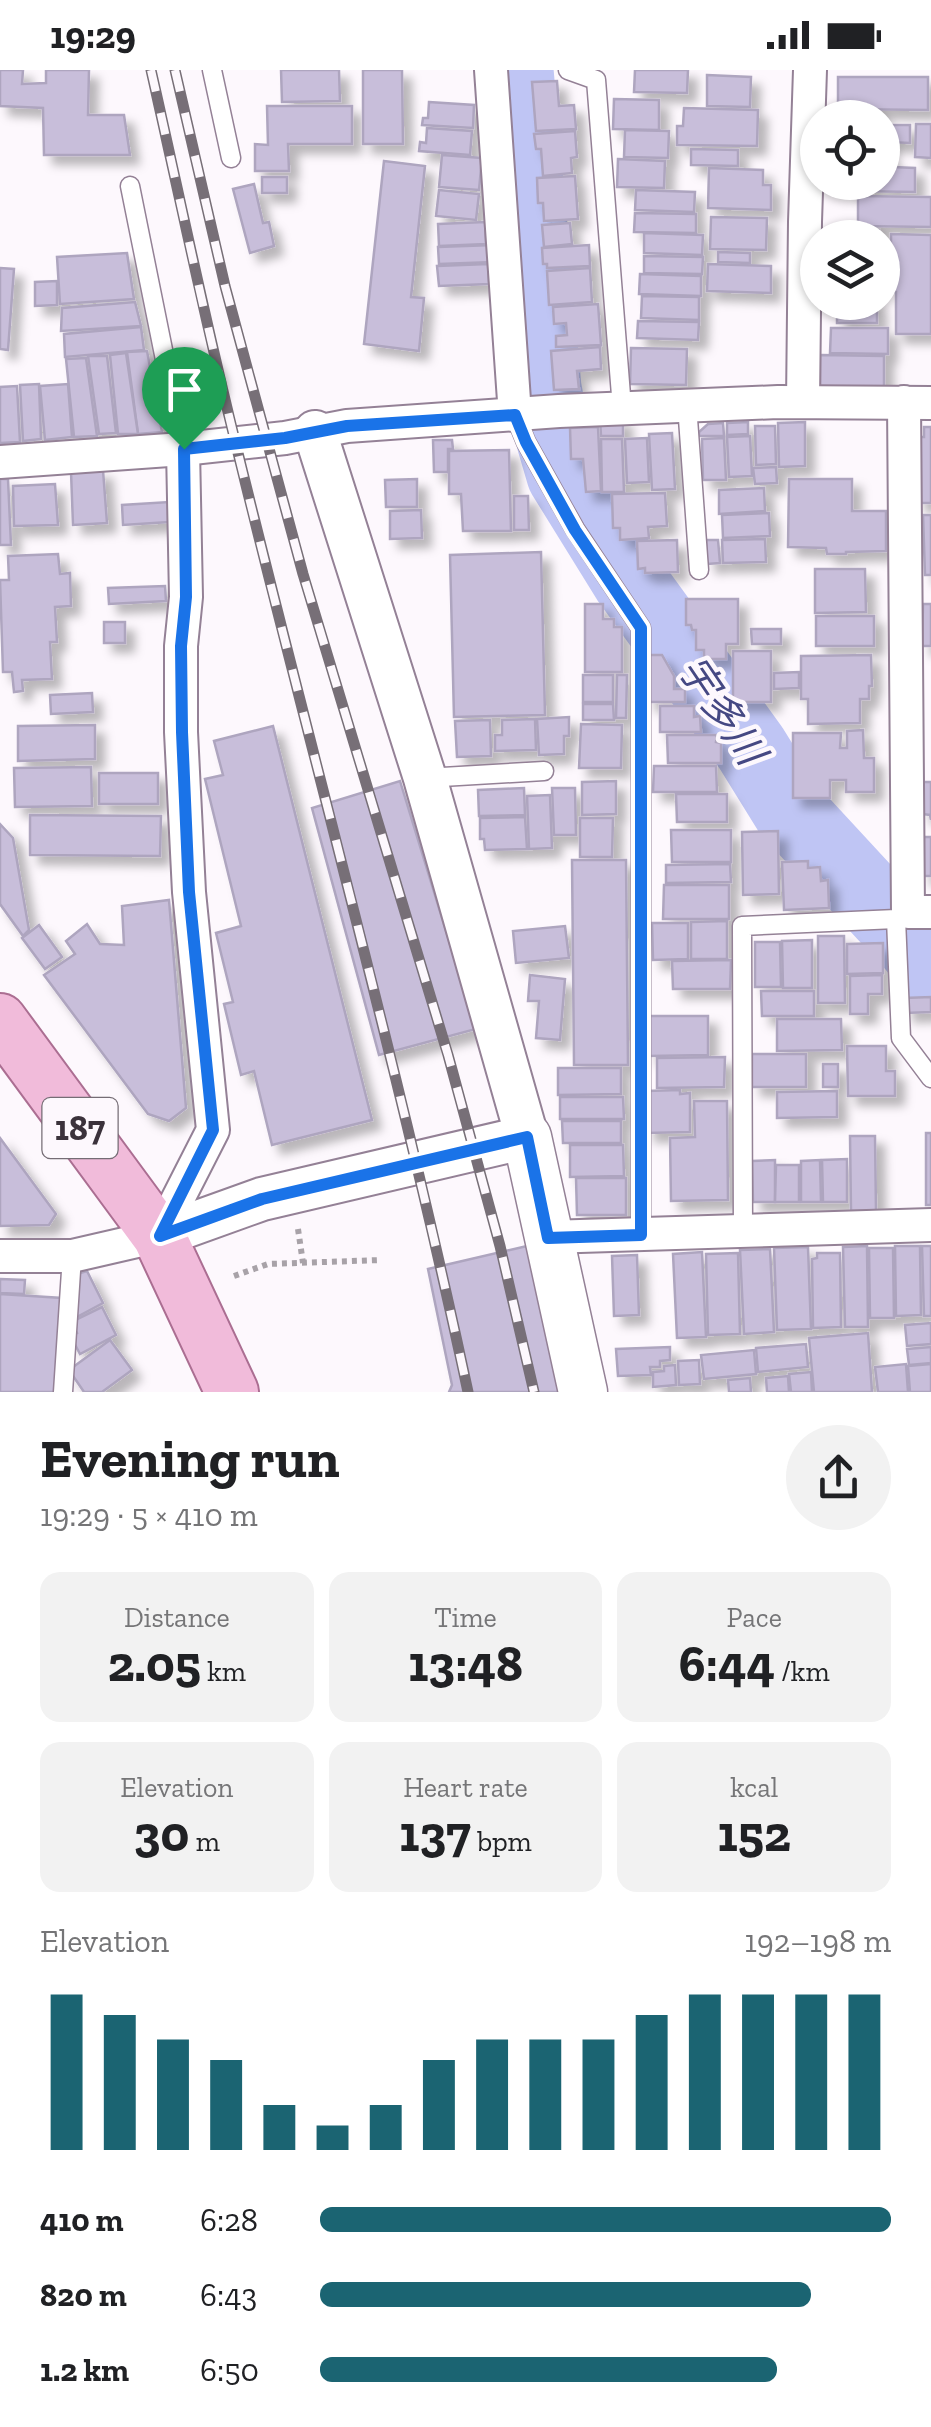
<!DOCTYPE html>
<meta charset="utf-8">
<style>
:root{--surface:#fff;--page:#f2f2f2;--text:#202124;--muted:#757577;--accent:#1b6472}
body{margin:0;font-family:"Zilla Slab","Noto Sans JP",serif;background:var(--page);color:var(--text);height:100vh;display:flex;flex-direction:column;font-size:38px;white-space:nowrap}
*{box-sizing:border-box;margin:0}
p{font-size:32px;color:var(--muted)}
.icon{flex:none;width:55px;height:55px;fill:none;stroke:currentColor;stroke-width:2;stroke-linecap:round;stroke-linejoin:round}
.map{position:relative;height:1322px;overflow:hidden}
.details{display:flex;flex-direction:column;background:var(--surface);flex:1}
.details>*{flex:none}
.buttons{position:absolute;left:800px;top:30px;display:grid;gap:20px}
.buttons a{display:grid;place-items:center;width:100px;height:100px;border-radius:50%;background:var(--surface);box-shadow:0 2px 8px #0004;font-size:50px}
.pin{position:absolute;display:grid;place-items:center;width:85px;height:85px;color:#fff;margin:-102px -42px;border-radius:50% 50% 50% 0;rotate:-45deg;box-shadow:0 0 10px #0007}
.pin .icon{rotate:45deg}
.round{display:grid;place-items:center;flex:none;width:105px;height:105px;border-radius:52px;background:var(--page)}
.overview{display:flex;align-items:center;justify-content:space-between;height:170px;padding:0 40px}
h1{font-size:55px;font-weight:800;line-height:75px}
.stats{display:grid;grid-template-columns:repeat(3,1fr);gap:15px;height:170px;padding:10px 40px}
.stats div{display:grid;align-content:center;border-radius:20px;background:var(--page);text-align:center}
.stats b{font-size:50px;font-weight:800}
.stats small{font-size:28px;font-weight:400}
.stats p{font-size:28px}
.chart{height:280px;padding:20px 40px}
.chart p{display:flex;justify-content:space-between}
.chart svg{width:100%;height:180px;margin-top:10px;stroke:var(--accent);stroke-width:6}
ul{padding:0 40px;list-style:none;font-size:32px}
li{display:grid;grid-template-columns:160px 120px 1fr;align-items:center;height:75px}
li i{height:25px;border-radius:12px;background:var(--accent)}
.status{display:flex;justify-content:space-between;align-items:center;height:70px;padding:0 50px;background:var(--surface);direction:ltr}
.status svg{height:28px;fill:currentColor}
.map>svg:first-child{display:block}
</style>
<div class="status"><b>19:29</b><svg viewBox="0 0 49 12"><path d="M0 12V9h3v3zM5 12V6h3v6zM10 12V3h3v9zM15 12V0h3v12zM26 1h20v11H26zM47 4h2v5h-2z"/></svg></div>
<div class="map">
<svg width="931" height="1322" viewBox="0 0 931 1322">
<defs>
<filter id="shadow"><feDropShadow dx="9" dy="9" stdDeviation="5" flood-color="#0004"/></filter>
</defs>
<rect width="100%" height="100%" fill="#fdf8fd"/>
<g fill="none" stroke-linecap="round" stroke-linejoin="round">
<polyline stroke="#bfc5f4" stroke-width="75" points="516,0 544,318 554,371 564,405 629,510 751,678 790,741 914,875 931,897"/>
</g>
<g fill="#c8beda" stroke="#aea5bf" stroke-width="2.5" filter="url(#shadow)">
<polygon points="0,0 23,0 22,14 46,13 46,0 89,0 88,45 124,45 130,85 44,85 43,38 0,36"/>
<polygon points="281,0 339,0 340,31 282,32"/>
<polygon points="363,0 402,0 403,74 363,74"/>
<polygon points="635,0 688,0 687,23 634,22"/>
<polygon points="707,5 751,7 750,37 707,36"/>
<polygon points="838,7 928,7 928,40 838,39"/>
<polygon points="557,11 559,36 574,35 576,59 536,61 532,12"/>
<polygon points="614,29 659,30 659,60 613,59"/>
<polygon points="429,32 474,35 473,58 422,55 423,48 428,48"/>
<polygon points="267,36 352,36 352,74 288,74 289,101 255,101 255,74 268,75"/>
<polygon points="684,38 758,40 757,76 677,75 677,56 683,56"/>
<polygon points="916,54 931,54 931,88 915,87"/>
<polygon points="888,55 910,55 910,73 888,72"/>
<polygon points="427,58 472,61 470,85 419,81 420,72 426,73"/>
<polygon points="625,60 669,61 668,88 624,87"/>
<polygon points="575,61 577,87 571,88 572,103 543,106 541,79 536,79 534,64"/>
<polygon points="691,79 738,80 738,96 691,95"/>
<polygon points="442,85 482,88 479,120 439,117"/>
<polygon points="618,89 665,91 664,118 617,117"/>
<polygon points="882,90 894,90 893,97 915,98 915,122 851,121 851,112 882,112"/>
<polygon points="384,91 425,96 411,227 424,228 419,281 364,274"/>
<polygon points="709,98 763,100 763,115 771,115 771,140 708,138"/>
<polygon points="575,106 578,149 544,151 543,133 538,133 537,108"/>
<rect x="262" y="107" width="25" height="16"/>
<polygon points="254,114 263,153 269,152 274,176 250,183 233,119"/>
<polygon points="439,120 479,124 476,150 436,146"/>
<polygon points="636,120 695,122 694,142 635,140"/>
<polygon points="858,126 931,127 931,157 858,156"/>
<polygon points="635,143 696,144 696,163 634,162"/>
<polygon points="711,147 767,148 766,180 710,179"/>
<polygon points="485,152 486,174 439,176 438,154"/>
<polygon points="570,153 572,174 544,177 542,155"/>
<rect x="834" y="160" width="45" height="8"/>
<polygon points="644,163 703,165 702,185 644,183"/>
<polygon points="891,164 931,165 931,264 896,264 896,222 891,222"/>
<polygon points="494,175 494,192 439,194 438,177"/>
<polygon points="589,175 590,196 547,198 547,194 543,194 542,178"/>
<polygon points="718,182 750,183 750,193 718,192"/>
<polygon points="127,183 134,229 60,234 57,187"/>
<polygon points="644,186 703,187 702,204 644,203"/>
<polygon points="488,194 489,214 439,216 437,196"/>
<polygon points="708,194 771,196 771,223 707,221"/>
<polygon points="0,198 14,199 8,280 0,279"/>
<polygon points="590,198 592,232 549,235 547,201"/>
<polygon points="640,204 701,206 701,226 639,224"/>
<polygon points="57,211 57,235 35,236 35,212"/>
<polygon points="642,226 699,227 699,250 641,248"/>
<polygon points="135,232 141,256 61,261 62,238"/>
<rect x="837" y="232" width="40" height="21"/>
<polygon points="598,234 601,275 556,277 556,266 567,265 566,253 554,254 553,237"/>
<polygon points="638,251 699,252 698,270 637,268"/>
<polygon points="141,257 144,280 65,287 64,264"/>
<polygon points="831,258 888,258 888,284 830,283"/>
<polygon points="600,277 601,299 577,301 579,319 554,320 551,281"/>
<polygon points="631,278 687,279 686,315 630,314"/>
<polygon points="147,281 162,362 138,364 127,282"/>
<polygon points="126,283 138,364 118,364 110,285"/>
<polygon points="820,285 884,286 884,318 820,317"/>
<polygon points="88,286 107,286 116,363 99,364"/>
<polygon points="86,288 97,366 74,367 66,289"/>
<polygon points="39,314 41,369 23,371 20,315"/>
<polygon points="68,314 72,367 45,370 40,316"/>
<polygon points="17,316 20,372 0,373 0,317"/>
<polygon points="623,348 623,366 601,366 600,349"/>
<polygon points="748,352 748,364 727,365 727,353"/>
<polygon points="805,352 805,396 779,397 778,353"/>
<polygon points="723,353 724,366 699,366 699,362 708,354"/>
<polygon points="755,356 775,356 776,394 756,395"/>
<polygon points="598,357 601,421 586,422 583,389 571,389 570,358"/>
<polygon points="924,357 931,357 931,433 917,433 915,367 924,367"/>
<polygon points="672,363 675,419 652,420 649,364"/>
<polygon points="750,366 752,406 729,407 727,367"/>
<polygon points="647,368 649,412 627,413 625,369"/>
<polygon points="724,368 726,410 703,410 702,369"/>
<polygon points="601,369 622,369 624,422 602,422"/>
<polygon points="433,370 452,370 453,379 448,379 448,402 434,402"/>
<polygon points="509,380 511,461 463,461 461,424 449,424 449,381"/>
<polygon points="776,397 777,413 755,414 753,398"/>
<polygon points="103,400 107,453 73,455 71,402"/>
<polygon points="0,409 8,409 11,475 0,475"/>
<polygon points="417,409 417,437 386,437 385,410"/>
<polygon points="789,409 852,409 852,441 886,441 886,481 846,482 846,484 827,484 826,478 788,477"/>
<polygon points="55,414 58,455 14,456 13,416"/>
<polygon points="764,418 765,441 719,444 719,420"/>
<polygon points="665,423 667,456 648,457 649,468 620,470 620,458 613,458 612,424"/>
<polygon points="514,426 528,426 529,460 514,460"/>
<polygon points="169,432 169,452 123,455 122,435"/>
<polygon points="421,440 422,468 390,469 390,441"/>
<polygon points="769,443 770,466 723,468 722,445"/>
<polygon points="923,445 931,445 931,505 925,505"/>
<polygon points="765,469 766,492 723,493 722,470"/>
<polygon points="677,470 678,502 645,503 645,498 638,499 637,471"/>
<polygon points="706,470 718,470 720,493 707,494"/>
<polygon points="541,482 545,645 454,647 450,485"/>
<polygon points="58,484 60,504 70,503 71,536 55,537 57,572 50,572 52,609 22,610 23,621 14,622 12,602 3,602 0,510 9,510 8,486"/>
<polygon points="815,499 865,499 866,542 815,543"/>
<polygon points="165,516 166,531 109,534 108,518"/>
<polygon points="686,529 738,529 738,574 726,574 726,589 704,589 704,580 696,580 696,560 692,560 691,555 686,555"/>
<polygon points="585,534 603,534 603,549 614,549 614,557 622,557 622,602 585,602"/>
<polygon points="923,534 931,534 931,576 922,576"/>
<rect x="816" y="546" width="58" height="30"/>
<rect x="104" y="552" width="21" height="21"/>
<polygon points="751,559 781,559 781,574 752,574"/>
<rect x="733" y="581" width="38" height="51"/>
<polygon points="647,585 662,585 674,606 674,619 685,619 685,632 647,632"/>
<polygon points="871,585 872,616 869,616 869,629 860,629 860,653 808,654 808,629 801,629 801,586"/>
<polygon points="799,602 799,618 774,619 774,603"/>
<rect x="583" y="605" width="30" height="27"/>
<polygon points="617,605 627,605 626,648 616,648"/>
<polygon points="92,623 93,642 51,644 50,625"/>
<polygon points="583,634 613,634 614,650 583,650"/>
<polygon points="660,636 694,636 694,647 700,646 701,662 660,662"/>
<polygon points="569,647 569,666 564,666 564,684 539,685 537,649"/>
<polygon points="535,649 536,680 495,681 495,665 502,665 502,650"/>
<polygon points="490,650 491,686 457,687 455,651"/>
<polygon points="581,654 622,655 621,698 579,698"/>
<polygon points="95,655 95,689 18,691 18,656"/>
<polygon points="273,656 372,1050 272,1075 254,1001 241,1005 224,934 233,932 216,863 241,856 205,709 223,705 214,671"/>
<polygon points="863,660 864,688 874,688 874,722 846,722 846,710 830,710 830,728 793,728 793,663 841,663 840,678 847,678 847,661"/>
<polygon points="667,665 717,665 716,672 721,673 721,693 668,693"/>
<polygon points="654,696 716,696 717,722 653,722"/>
<polygon points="91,697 92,736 15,737 14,698"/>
<rect x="99" y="703" width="59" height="31"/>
<polygon points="400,711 476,959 379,985 312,738"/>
<polygon points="616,711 616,744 582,745 582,712"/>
<polygon points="922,712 931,712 931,750 930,745 922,744"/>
<polygon points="524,718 525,745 479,746 478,720"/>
<polygon points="552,718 575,718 576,765 554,765"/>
<polygon points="676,724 727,724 727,752 677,752"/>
<polygon points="550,725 552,778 529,779 527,726"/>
<polygon points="30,745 161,746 160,786 30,785"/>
<polygon points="525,747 527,779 485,780 484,769 480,769 480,748"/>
<polygon points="580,748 613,748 612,787 580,787"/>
<polygon points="0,754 13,768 29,860 23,866 0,834"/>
<polygon points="671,760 731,760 731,792 672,792"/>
<polygon points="778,761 779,824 743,825 742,762"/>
<polygon points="924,767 931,767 931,806 922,806"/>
<polygon points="572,790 626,790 628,995 574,995"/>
<polygon points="808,791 808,798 820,797 821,811 828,810 829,838 784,840 782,792"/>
<polygon points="730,794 731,812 666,813 666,795"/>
<polygon points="664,815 729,815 729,849 663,849"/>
<polygon points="169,830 186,1038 169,1051 148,1044 44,905 75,884 66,871 87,854 100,874 124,875 122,836"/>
<polygon points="727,851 727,889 691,889 691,852"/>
<polygon points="652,853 688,853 688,889 653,890"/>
<polygon points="39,855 62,887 45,899 22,868"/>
<polygon points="565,856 569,888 516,893 513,861"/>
<polygon points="818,866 844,866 845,933 818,933"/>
<polygon points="812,870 812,918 783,918 782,871"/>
<polygon points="755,872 780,872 781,917 755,917"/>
<polygon points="883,873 883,903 847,904 847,874"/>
<polygon points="731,890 730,919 673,919 672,891"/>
<polygon points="530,905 565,909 560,970 536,968 539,931 528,931"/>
<polygon points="882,905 882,924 868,924 868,944 850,944 850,906"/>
<polygon points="761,921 814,921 814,946 762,946"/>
<polygon points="931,927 931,942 905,943 904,928"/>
<polygon points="649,946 708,946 708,985 649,986"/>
<polygon points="777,949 841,949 842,980 777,981"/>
<polygon points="847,976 886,976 886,1001 895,1001 895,1026 848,1026"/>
<rect x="752" y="984" width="54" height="33"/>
<polygon points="725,987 724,1017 657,1018 657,988"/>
<rect x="823" y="994" width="15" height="23"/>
<polygon points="558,998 621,998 621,1024 558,1025"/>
<polygon points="680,1020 680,1024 690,1023 690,1062 646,1063 646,1021"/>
<polygon points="837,1021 837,1047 777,1048 777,1022"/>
<polygon points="560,1027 623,1027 624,1049 560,1049"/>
<polygon points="694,1031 727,1031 728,1130 671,1131 670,1068 695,1067"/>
<polygon points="562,1051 621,1051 621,1073 563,1073"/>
<rect x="926" y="1063" width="5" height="72"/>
<polygon points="850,1066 875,1066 876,1141 851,1141"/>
<polygon points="0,1068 56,1144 49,1155 0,1156"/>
<polygon points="570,1075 623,1075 624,1106 570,1107"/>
<polygon points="847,1089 847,1132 823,1132 822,1090"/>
<polygon points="775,1090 775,1132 753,1132 752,1091"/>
<polygon points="820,1090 821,1132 801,1132 801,1091"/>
<polygon points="776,1095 799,1095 799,1132 775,1132"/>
<polygon points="576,1108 626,1108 626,1145 577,1145"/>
<polygon points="527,1176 561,1322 449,1322 452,1315 428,1199"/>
<polygon points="867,1176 868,1257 845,1257 843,1177"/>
<polygon points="895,1176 920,1176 921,1245 896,1246"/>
<polygon points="922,1176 931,1176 931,1246 924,1246"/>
<polygon points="808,1177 811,1259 777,1260 774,1178"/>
<polygon points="869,1178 893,1178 894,1248 870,1248"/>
<polygon points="770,1179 774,1262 744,1264 740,1180"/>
<polygon points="702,1182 706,1267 677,1268 673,1184"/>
<polygon points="738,1183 740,1264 708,1265 706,1184"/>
<polygon points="817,1183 840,1183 841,1257 813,1258 812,1189 817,1188"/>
<polygon points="637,1185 639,1245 614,1246 612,1186"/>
<polygon points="87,1201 103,1233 75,1248 77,1204"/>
<polygon points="0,1209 25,1210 24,1224 0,1223"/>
<polygon points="0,1224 62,1228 56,1322 0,1322"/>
<polygon points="102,1237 116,1265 80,1284 71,1267 77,1263 71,1252"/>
<polygon points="931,1253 931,1274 907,1276 905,1255"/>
<polygon points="868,1263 872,1322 814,1322 809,1268"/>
<polygon points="110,1270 132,1300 102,1322 84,1322 69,1300"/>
<polygon points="806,1274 808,1297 758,1302 756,1278"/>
<polygon points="670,1277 670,1290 660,1291 660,1297 650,1297 651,1305 618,1306 616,1279"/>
<polygon points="931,1277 931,1293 909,1295 907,1279"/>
<polygon points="754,1280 756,1304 704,1309 701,1285"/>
<polygon points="699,1290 700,1314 679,1315 678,1291"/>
<polygon points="906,1294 908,1322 878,1322 875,1297"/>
<polygon points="931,1294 931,1322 910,1322 908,1296"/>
<polygon points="675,1295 676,1315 653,1317 653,1302 664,1301 664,1296"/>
<polygon points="811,1302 812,1322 791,1322 789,1304"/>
<polygon points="788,1306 789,1322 767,1322 766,1308"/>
<polygon points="750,1308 751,1322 729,1322 728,1310"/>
</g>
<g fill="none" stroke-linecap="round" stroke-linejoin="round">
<g stroke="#948196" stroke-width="21">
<g id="service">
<polyline points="212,0 231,88"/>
<polyline points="568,0 596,10 622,338"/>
<polyline points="130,116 183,379"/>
<polyline points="687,335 699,500"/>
<polyline points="515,345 526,372 575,459 641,558 641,1165"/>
<polyline points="425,708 544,701"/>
<polyline points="896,849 901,968 931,1008"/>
<polyline points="743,1163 742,856 896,849 908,842"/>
<polyline points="63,1322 72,1186"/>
</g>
</g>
<g stroke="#948196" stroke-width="36">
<g id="minor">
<polyline points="491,0 515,345"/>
<polyline points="803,332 805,152 810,0"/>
<polyline points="904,332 908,842 931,842"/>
<polyline points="0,392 183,379 285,368 347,356 559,341 778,332 931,333"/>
<polyline points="548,1167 931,1155"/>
<polyline points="0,1186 72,1186 159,1166 213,1060 189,822 181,662 181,576 186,527 183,379"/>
</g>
</g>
<g stroke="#948196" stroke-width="46">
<polyline id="tertiary" points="159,1166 262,1129 527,1067 425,708 315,362"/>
</g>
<g stroke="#948196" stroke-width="51">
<polyline id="secondary" points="527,1067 583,1322"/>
</g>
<g stroke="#ab6e92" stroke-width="56">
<polyline id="primary" points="0,950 159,1166 232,1322"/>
</g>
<g stroke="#a8a2a8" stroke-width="6" stroke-dasharray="5 5" stroke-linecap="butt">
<polyline points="298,1159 303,1193"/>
<polyline points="234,1206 268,1194 381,1190"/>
</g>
<use href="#service" stroke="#fff" stroke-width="18"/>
<use href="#minor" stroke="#fff" stroke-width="32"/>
<use href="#tertiary" stroke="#fff" stroke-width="42"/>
<use href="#secondary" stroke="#fff" stroke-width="48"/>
<use href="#primary" stroke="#f1bbda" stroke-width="52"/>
<g stroke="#776f77" stroke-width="11">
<g id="rail">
<path d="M151,0C177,115 201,231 229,346C308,672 398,994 468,1322"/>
<polyline points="175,0 225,216 303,504 448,985 500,1176 534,1322"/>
</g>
</g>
<use href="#rail" stroke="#fdf8fd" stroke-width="8" stroke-dasharray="22" stroke-linecap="butt"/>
</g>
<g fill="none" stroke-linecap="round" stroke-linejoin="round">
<g stroke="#fff" stroke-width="20">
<polygon id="route" points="515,345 526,372 575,460 641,558 641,1165 548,1168 527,1067 262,1129 160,1166 213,1060 189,822 182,662 181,576 186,527 184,379 285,368 347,356"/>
</g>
<use href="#route" stroke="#1a73e8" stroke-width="12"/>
</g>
<g text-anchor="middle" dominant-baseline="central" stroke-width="9" stroke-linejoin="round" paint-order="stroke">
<rect fill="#fdf8fd" stroke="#756d75" stroke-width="2.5" x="42.5" y="1028" width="75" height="60" rx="8"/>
<g font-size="35" font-weight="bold" fill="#3b323b">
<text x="80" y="1058">187</text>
</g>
<g font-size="40" font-style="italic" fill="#454883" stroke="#fdf8fd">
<text transform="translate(722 640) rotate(56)">宇多川</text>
</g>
</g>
</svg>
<div class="buttons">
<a><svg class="icon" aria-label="locate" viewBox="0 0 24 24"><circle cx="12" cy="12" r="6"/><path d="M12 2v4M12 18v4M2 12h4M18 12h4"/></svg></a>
<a><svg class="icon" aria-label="layers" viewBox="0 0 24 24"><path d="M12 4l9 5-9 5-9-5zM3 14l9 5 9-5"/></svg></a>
</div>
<div class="pin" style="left:184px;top:379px;background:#1e9e55"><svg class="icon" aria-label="arrive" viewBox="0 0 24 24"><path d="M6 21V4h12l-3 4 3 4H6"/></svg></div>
</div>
<section class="details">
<div class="overview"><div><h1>Evening run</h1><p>19:29 · 5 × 410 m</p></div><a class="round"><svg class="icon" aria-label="share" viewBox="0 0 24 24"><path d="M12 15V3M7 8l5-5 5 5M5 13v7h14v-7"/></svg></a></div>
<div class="stats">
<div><p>Distance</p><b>2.05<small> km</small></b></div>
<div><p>Time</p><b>13:48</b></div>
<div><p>Pace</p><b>6:44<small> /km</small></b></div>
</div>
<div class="stats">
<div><p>Elevation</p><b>30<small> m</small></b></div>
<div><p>Heart rate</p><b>137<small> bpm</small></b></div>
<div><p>kcal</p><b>152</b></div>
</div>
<div class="chart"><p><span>Elevation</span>192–198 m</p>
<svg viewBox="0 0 160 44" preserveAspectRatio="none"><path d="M5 44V6M15 44V11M25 44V17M35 44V22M45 44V33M55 44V38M65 44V33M75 44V22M85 44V17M95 44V17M105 44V17M115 44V11M125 44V6M135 44V6M145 44V6M155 44V6"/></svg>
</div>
<ul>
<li><b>410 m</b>6:28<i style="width:100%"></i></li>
<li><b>820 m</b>6:43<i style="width:86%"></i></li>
<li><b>1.2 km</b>6:50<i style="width:80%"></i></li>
</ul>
</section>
